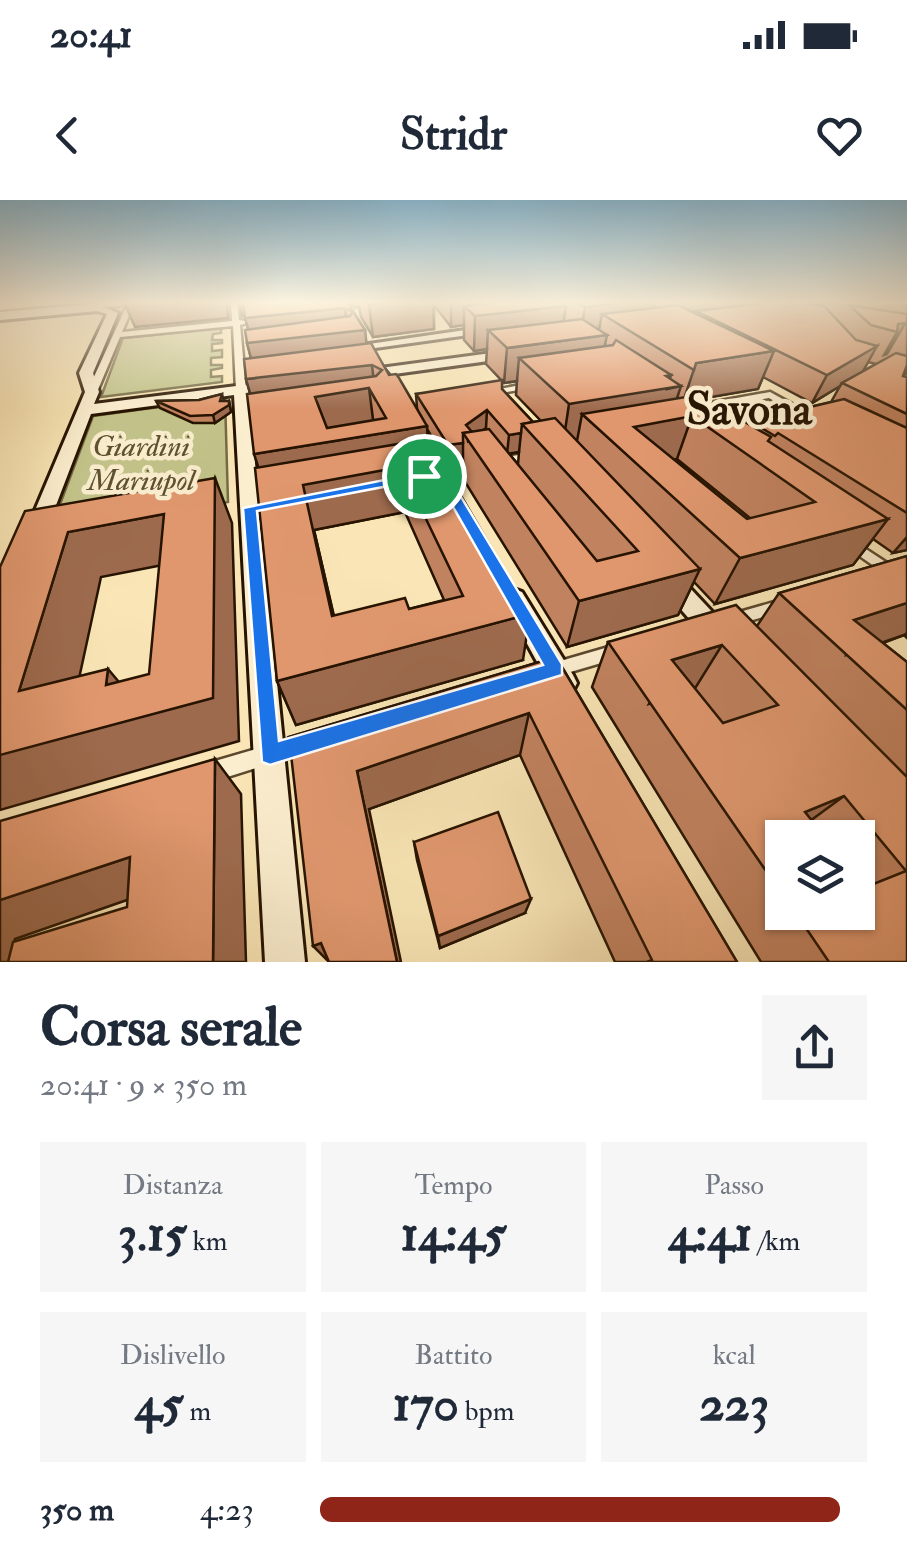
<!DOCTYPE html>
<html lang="it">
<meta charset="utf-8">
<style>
:root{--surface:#fff;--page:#f6f6f7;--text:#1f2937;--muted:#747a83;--accent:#8f2418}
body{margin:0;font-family:"IM FELL Double Pica",serif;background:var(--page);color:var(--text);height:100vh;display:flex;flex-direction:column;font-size:38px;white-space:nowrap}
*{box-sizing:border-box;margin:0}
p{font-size:32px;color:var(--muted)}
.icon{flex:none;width:55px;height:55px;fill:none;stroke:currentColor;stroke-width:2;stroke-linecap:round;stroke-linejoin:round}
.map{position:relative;height:762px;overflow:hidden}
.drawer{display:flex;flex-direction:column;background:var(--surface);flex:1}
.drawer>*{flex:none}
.tools{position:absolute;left:765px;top:620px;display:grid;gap:20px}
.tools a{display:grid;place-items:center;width:110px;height:110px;border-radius:0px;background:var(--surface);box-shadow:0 2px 8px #0004;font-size:50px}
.pin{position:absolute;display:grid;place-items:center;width:85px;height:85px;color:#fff;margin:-42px;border:5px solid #fff;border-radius:50%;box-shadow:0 2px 10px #0007}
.round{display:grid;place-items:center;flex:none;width:105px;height:105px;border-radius:0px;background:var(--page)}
.summary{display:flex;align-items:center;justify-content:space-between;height:170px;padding:0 40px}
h1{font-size:55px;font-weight:800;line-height:75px}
.figures{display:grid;grid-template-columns:repeat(3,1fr);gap:15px;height:170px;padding:10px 40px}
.figures div{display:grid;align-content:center;border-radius:0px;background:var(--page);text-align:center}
.figures b{font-size:50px;font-weight:800}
.figures small{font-size:28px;font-weight:400}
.figures p{font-size:28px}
ul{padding:0 40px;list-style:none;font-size:32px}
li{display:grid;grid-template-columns:160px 120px 1fr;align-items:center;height:75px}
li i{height:25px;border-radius:12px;background:var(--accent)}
.status{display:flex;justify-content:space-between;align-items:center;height:70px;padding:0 50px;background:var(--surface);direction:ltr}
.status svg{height:28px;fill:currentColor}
header{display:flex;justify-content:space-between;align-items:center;height:130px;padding:0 40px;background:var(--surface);font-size:45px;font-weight:800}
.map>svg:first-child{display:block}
</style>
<div class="status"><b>20:41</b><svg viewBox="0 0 49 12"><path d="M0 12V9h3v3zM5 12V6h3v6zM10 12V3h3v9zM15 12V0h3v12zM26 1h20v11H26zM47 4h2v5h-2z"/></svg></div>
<header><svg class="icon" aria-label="back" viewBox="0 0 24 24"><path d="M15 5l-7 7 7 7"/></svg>Stridr<svg class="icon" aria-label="heart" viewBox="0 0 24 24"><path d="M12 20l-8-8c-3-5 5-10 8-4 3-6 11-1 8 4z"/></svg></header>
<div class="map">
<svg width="907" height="762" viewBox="0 0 907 762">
<rect width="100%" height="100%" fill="#f9e5b5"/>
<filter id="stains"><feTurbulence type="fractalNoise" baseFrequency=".002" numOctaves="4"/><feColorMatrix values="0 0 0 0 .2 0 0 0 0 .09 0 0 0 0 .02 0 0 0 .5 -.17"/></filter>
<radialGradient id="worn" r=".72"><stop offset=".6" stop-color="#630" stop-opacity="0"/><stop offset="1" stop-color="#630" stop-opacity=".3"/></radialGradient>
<g fill="#c2c38a" stroke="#746b45" stroke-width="2.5">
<polygon points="221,128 221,133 213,134 212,140 222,140 222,143 212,144 212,151 222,150 222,157 211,158 211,165 222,165 222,168 211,170 211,177 222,176 222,182 101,197 123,138"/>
<polygon points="225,198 228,302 49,334 93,216"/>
</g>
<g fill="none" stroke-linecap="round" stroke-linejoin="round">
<g stroke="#5b482d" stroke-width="5">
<g id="street">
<polygon points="114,102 142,102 134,104 122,132 232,121 231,102 237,102 239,120 250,122 240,125 246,190 241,193 236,190 233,126 120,137 97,192 92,195 87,192 127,105 0,116 0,112"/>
<polygon points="535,182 540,185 538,187 500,193 495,190"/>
<path d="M770,192L828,224L823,227L733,245L682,210L687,207ZM769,198L813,223L735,238L696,211Z"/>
<polygon points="536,252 542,255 540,257 430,278 424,274 430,270"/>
<polygon points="846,336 907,376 907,389 841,343 839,340 841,337"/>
<polygon points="788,398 794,400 796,404 794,408 728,427 722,425 720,421 722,417"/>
<polygon points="619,444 625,446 628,451 625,456 550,478 544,476 541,471 544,466 550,464"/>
<polygon points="307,534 314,536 317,543 314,550 307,552 205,584 198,581 195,574 198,567 205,564"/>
</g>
</g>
<g stroke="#261300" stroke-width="6">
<g id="secondary">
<polygon points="98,105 118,113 93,173 99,192 94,204 276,181 283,185 248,193 305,762 265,762 234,195 91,214 45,334 35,341 25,334 85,192 79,173 107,114 97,111 0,120 0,114"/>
<polygon points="493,126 497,131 368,149 362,145"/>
<polygon points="514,150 518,151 518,157 358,179 351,175 358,171"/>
<polygon points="666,369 674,371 730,431 734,438 730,445 721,448 712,445 658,383 655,377 658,371"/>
<polygon points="514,389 522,392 573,475 577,483 573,491 563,495 553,491 502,398 506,392"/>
</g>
</g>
<use href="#street" fill="#fbeecf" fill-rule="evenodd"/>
<use href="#secondary" fill="#fbeecf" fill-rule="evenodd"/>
</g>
<g fill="#c1825f" stroke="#261300" stroke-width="2.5" fill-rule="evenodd">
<path d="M347,102L365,130L366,144L417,208L416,194L502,189L533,222L541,221L516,195L517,181L504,183L486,164L487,149L474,151L464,140V125L451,127L434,105V129L373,137L361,117L359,106L355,108L350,102H907V174L904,173L903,176L907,177V350L893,353L873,339L853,365L715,404L694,382L678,415L567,447L462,277L463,261L448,264L427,229L428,239L523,460L296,525L277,481L258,267L250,193L246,179L251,158L247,143L248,129L245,116H242ZM868,162L876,164L863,171ZM763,177L812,203L840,186L831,202L750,221L749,224L704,198L758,189ZM519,252L518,264L509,254ZM673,259H677L750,318L747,319ZM405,312L444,400L409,409L334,416L314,330Z"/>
<polygon points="222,194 224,201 229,201 231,212 215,223 193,223 160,208 156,201 199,200"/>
<path d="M907,356V438L904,435L883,443L907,462V762H761L592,487L608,442L757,426L779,393ZM782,638H858V712H782Z"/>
<polygon points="556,457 737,762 615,762 520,555 369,609 289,537"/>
<polygon points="414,642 525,713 440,748 417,660"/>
</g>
<g fill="#9d6a4d" stroke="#261300" stroke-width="2.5">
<polygon points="124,102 227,102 228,118 135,127"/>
<polygon points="239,102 336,102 335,106 242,116"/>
<polygon points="392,102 433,102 434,129 373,137 369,105"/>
<polygon points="451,102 565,102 565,106 566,106 561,140 488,130 487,149 474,151 475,116 464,106 464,125 451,127"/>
<polygon points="630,102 655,102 649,129 602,114 598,135 580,137 585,107"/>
<polygon points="680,102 746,102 741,116 696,111 693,123 674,125"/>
<polygon points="345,108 348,131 365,130 369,165 372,165 376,201 369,188 374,227 323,236 257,218 246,179 256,178 247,143 252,142 245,118"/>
<polygon points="906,122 887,154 884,155 897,132 898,124"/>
<polygon points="607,135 600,169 519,158 517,181 504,183 507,148"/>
<polygon points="877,146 862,173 842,183 840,186 812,203 827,175"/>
<polygon points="774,151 758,189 683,202 696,163"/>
<polygon points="671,175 667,189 681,186 670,220 692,216 677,259 640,266 582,214 577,241 563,244 569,204"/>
<polygon points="229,201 231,212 215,223 213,215"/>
<polygon points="487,210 486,228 468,241 466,225"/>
<polygon points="427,226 429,267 401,267 405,312 314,330 344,461 268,297 254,254"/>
<polygon points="521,233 519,252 507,254 509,235"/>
<polygon points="463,243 463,261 448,264 448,245"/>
<polygon points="215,278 232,323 239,541 0,610 0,555 106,485 108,469 145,513"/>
<polygon points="164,314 188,360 101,377 67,534 19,491 68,332"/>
<polygon points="888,319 853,365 715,404 740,358"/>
<polygon points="907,337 907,350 893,353"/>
<polygon points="700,369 678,415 567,447 579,401"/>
<polygon points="907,403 907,433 904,435 846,455 854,420"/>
<polygon points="530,414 523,460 296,525 277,481"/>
<polygon points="722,445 694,490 649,504 672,460"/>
<polygon points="529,513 520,555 369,609 401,762 397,762 357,571"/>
<polygon points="215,559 241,594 246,762 213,762"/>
<polygon points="844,596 795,632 805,612"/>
<polygon points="130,657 170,685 15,739 10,762 0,762 0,700"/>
<polygon points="531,699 525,713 440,748 438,736"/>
<polygon points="321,743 329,762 313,746"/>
</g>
<g fill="#e0976e" stroke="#261300" stroke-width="2.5" fill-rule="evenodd">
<polygon points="243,102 347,102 365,130 247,143 245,130 350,116 353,112 345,108 245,118"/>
<polygon points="368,102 392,102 369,105"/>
<polygon points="499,102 560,102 566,106 475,116 464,106"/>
<polygon points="577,102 630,102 585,107"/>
<polygon points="771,102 800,102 824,106 856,140 877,146 827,175 696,111"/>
<polygon points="678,105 774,151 696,163 694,170 602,114"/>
<polygon points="849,105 907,114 907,123 898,124 897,132 871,125"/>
<polygon points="582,119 607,135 507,148 488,130"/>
<polygon points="616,140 671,175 666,176 681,186 569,204 519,158 613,145"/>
<path d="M371,143L389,175L396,174L399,178L427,226L254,254L247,194L376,176L382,170L372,165L246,179L244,159ZM369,188L386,218L327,228L315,197Z"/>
<polygon points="896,153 907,156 907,165 903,176 907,177 907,214 842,183"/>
<polygon points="502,180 502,189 533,222 522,224 521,233 509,235 487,210 466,225 472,232 463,233 463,243 448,245 416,194"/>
<polygon points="222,194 220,201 229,201 229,205 213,215 190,216 156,201 199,200"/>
<path d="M698,195L771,237L768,241L888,319L740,358L582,214ZM692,216L815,302L747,319L634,227Z"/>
<polygon points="844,199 907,228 907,313 778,233 775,236 750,221"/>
<polygon points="555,218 700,369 579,401 463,233 489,229 597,361 638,351 522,224"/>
<path d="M428,239L530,414L277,481L255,268ZM401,267L463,396L409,409L405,398L332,416L303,285Z"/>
<path d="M215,278L213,498L0,555V367L25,311ZM164,314L149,474L106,485L108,469L19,491L68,332Z"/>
<polygon points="907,356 907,403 854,420 907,462 907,510 779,393"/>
<path d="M736,405L907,577V762H829L795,712H858V677L866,687L906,671L844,596L805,612L826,638H782V694L608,442ZM722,445L778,505L723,523L672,460Z"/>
<polygon points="556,457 737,762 647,762 652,760 529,513 357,571 397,762 329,762 321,743 313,746 289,537"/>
<polygon points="215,559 213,762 8,762 13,742 127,707 130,657 0,700 0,621"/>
<polygon points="498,612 531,699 438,736 414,642"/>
</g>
<linearGradient id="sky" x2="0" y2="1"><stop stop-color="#8ab8d0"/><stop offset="0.49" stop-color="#fcf3de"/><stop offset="1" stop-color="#fcf3de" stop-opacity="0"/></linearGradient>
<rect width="907" height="209" fill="url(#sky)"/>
<path fill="#1a73e8" stroke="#fff" stroke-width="2.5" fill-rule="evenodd" d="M440,269L446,272L562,464V475L270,565L262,562L243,308ZM436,277L543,465L279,541L257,311Z"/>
<g text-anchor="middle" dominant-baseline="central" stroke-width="9" stroke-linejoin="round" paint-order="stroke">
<g font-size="30" font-style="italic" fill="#5d5130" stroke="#fbeecf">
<text x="141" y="246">Giardini<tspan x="141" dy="34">Mariupol</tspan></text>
</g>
<g font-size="45" font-weight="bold" fill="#261300" stroke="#fbeecf">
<text x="749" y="210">Savona</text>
</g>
</g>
<rect width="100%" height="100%" filter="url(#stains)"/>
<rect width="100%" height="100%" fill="url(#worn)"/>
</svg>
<div class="tools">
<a><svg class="icon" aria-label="layers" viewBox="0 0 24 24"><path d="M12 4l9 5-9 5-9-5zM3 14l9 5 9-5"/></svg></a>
</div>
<div class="pin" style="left:424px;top:276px;background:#1e9e55"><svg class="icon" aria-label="arrive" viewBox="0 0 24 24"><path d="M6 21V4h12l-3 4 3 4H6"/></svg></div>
</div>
<section class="drawer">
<div class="summary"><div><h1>Corsa serale</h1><p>20:41 · 9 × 350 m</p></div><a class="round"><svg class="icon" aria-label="share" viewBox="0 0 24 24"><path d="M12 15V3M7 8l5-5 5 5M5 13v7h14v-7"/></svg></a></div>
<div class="figures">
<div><p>Distanza</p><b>3.15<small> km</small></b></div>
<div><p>Tempo</p><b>14:45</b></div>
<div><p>Passo</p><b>4:41<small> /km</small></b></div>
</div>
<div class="figures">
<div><p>Dislivello</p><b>45<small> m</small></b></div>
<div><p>Battito</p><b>170<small> bpm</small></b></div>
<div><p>kcal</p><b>223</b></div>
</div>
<ul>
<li><b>350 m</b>4:23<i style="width:95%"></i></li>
</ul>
</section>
